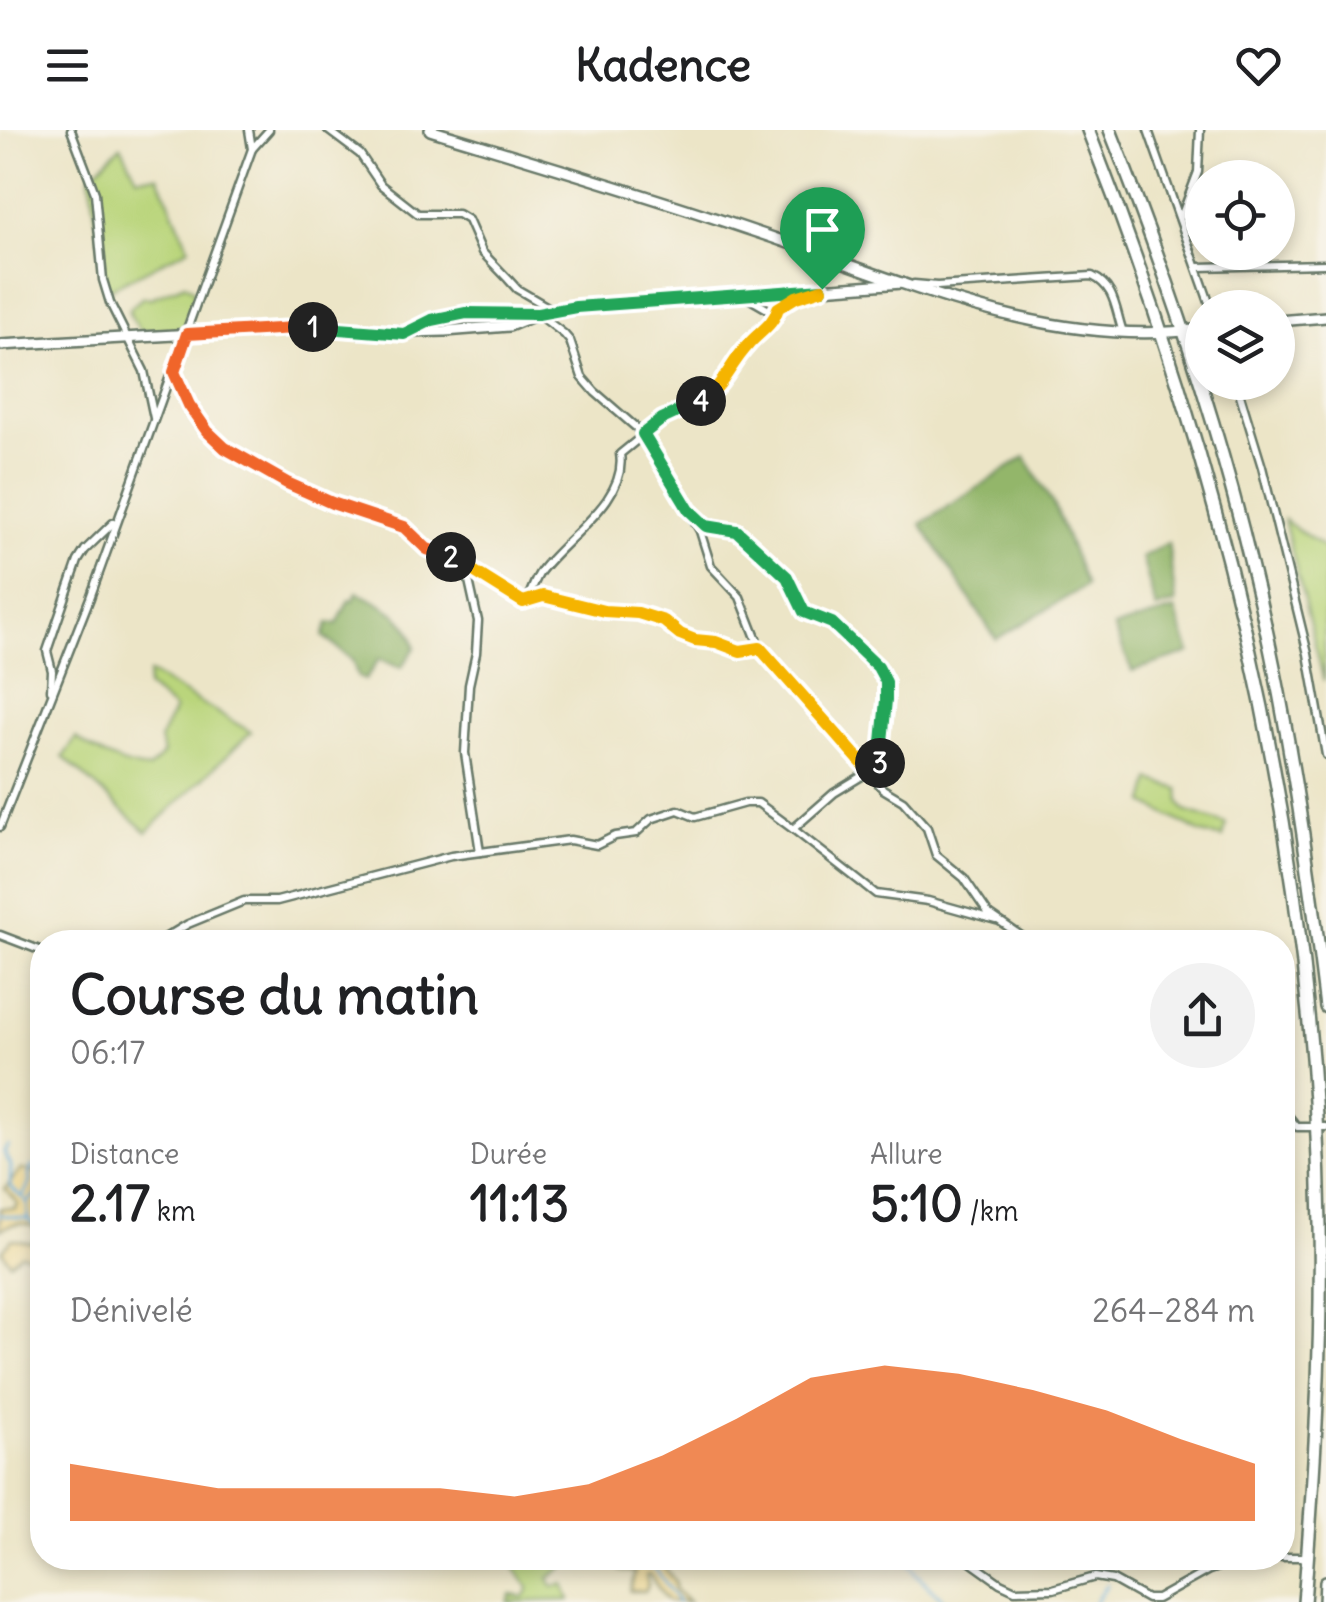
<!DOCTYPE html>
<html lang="fr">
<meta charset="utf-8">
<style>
:root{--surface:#fff;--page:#f2f2f2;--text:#202124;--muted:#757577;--accent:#ea580c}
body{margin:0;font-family:Delius,sans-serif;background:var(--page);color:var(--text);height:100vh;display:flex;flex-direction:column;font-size:38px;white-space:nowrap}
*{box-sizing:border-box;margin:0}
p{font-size:32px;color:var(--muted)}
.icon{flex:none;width:55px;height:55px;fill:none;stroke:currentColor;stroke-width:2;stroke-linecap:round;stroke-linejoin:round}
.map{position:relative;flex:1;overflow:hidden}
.drawer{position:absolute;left:30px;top:800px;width:1265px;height:640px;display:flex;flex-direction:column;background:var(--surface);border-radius:40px;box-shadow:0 5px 15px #0003}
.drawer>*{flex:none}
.tools{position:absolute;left:1185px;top:30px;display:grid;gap:20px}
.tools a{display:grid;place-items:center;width:110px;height:110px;border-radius:50%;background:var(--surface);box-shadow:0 5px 15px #0003;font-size:50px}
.pin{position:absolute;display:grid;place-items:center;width:85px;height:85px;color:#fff;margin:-102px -42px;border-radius:50% 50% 50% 0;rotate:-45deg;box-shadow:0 0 10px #0007}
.pin .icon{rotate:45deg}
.km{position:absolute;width:50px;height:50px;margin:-25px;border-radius:50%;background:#222;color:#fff;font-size:28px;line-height:50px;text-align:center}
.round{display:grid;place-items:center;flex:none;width:105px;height:105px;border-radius:52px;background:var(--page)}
.summary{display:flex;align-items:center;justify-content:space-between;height:170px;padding:0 40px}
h1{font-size:55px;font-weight:700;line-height:75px}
.stats{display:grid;grid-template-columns:repeat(3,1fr);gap:15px;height:170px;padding:10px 40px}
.stats div{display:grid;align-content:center}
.stats b{font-size:50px;font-weight:700}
.stats small{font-size:28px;font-weight:400}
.stats p{font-size:28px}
.chart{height:280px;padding:20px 40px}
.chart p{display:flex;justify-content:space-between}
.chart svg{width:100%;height:180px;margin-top:10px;fill:var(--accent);opacity:.7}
header{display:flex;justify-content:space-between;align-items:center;height:130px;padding:0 40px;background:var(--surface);font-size:45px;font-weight:700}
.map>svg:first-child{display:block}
</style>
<header><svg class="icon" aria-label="menu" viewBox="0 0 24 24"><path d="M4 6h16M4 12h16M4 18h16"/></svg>Kadence<svg class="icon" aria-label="heart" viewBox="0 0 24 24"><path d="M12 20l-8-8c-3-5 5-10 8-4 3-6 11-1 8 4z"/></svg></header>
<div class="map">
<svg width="1326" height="1472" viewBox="0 0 1326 1472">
<rect width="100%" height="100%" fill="#f7f3e8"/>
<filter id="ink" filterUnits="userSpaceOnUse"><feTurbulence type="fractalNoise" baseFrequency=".01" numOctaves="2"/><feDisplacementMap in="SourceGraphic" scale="20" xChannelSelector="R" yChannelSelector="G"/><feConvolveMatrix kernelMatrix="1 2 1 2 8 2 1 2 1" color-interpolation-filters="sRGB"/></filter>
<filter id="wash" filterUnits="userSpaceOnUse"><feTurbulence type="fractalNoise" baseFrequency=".0048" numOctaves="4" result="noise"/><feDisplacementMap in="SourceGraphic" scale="40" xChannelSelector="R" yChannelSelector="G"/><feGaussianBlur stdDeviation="2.25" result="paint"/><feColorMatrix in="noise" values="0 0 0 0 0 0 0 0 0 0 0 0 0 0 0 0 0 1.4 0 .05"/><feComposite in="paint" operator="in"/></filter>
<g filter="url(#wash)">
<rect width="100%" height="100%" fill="#ece5c7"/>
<g fill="#bad57b" stroke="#6c8958" stroke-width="2.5">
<polygon points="121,16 137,47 158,46 189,118 106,161 90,46"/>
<path d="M185,154L194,160C194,175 191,187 183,199L141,202L130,185V178L143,167L151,168Z"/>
<polygon points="1284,390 1326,419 1324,551"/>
<path d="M149,543L251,602L147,702L63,627L76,608C97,623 123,637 149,639L163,624L160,609L174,579L147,557Z"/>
<polygon points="1151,650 1179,659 1180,673 1185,681 1226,694 1223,708 1201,703 1145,673"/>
<polygon points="509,1428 561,1428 565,1436 549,1448 553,1457 564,1454 570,1470 508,1472 511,1465 524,1467 529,1458"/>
</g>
<g fill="#93b66b" stroke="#597a50" stroke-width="2.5">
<polygon points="1025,327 1054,376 1086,456 996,509 921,394"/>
<polygon points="1168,413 1176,473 1156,479 1142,427"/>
<path d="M357,462C382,475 411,487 415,518L401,538L379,529L365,550L358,547L352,530L323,506L328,493L337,494L349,470H354Z"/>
<polygon points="1175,480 1190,523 1132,541 1114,497"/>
</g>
<g fill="#eeda9e" stroke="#868c69" stroke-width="2.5">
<path d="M21,1039L42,1043V1130L21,1124L10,1133L2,1121L12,1109L32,1113L37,1105L34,1097C22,1091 11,1093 0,1100V1078L15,1079L17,1072L5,1059Z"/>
<polygon points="595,1428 623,1428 663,1435 675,1452 675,1460 688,1472 668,1472 649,1444 646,1445 648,1456 645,1461 630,1461 635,1442 620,1440 608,1429 601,1433"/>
</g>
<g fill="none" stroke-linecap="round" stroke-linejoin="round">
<g stroke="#6bb4e3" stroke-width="2.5">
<polyline points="8,1015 4,1022 11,1036 10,1056 27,1072 28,1089"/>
<polyline points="23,1066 30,1052 29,1045 32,1036"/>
<polyline points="29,1071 42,1058"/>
<polyline points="0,1085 28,1089 42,1100"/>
<polyline points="614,1428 631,1436 655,1438 678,1472"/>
<polyline points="906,1428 916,1444 946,1472"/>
<polyline points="1095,1472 1107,1454"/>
</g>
</g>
</g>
<g filter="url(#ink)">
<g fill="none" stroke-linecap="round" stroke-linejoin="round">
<g stroke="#677867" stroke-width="11">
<g id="street">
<polyline points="71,0 95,63 103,150 110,173 144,241 154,288"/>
<polyline points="249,0 252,19 269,0"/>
<polyline points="328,0 360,24 381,55 418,84 458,84 468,90 482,122 508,149 517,159 553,180"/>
<polyline points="1148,0 1211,178"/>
<polyline points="1181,87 1198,42 1200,0"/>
<polyline points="1198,137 1326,134"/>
<path d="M914,154L937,156L1092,146C1116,157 1115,180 1123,202"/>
<polyline points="743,165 769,180 811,162"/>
<polyline points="411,201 432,190 483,181 538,184 564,204 570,211 582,247 595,262 647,307 700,401 711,436 740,467 760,518 798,557 883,659 903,671 927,698 936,725 964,748 988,783 1030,812"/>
<polyline points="174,243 189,275 207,301 225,318 287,353 331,373 404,397 427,419 455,428 466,437 478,491 476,523 469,555 465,623 480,722"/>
<polyline points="1236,252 1262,337 1308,524 1326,625"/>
<polyline points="466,437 523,472 543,466 603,481 638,483 664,491 679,504 695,510 716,512 740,521 760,518"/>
<path d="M527,470C532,460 535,449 541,441C565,408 628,370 620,324L663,289L690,278L726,251L735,231L750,212L774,192L778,178"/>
<polyline points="51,560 52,541 47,521 78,431 85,420 113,393"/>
<polyline points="0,697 90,468 252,19"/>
<polyline points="793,699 876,764 928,771 996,790"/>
<polyline points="0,805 42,821"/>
<polyline points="158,812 188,794 244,771 277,771 451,726 570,710 597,715 615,706 636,703 651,689 678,680 695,687 745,673 758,673 793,699 834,663 880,635 887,570 885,552 878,537 832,493 804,482 780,439 737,401 706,396 689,380"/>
<polyline points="1282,978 1297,997 1326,997"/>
<polyline points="1282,1427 1307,1427"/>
<polyline points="965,1428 1000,1453 1015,1460 1053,1459 1095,1447 1113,1450 1147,1469 1157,1469 1209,1440 1243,1428"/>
</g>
</g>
<g stroke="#677867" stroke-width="14">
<g id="secondary">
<path d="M430,0C539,33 648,65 756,102C901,150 1046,220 1202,199"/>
<polyline points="1278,191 1326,187"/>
<polyline points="0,215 316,197 369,203 445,201 509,196 538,184 576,177 902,153"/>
</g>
</g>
<g stroke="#677867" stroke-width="16">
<g id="highway">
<path d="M1088,0C1226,350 1314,718 1320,1095C1322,1221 1314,1346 1304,1472"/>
<path d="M1110,0C1166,141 1216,287 1251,434C1287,580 1308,728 1326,877"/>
<polyline points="1325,1472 1326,1452"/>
</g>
</g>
<use href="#street" stroke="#fff" stroke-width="6"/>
<use href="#secondary" stroke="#fff" stroke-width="9"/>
<use href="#highway" stroke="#fff" stroke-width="11"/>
</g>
</g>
<g fill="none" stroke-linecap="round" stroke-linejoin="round" filter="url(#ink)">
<g stroke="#fff" stroke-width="20">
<polyline id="split-1" points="313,197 404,204 432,190 466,183 538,184 576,177 822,159"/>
</g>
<g stroke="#fff" stroke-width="20">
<polyline id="split-2" points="313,197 187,204 174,242 189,275 207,301 225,318 287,353 332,373 404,397 427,419 451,427"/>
</g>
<g stroke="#fff" stroke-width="20">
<polyline id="split-3" points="451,427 523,472 543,466 604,481 638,483 664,491 680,504 695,510 716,512 740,521 760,518 869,641 880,633"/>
</g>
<g stroke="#fff" stroke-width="20">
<polyline id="split-4" points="701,271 662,289 643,304 689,380 706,396 737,401 787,447 804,482 832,493 878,537 886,552 886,570 880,633"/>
</g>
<g stroke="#fff" stroke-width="20">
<path id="split-5" d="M701,271C726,254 729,235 748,215C760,201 773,196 778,178L796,167L822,159"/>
</g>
<use href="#split-1" stroke="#22a559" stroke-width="12"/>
<use href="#split-2" stroke="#f0652b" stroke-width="12"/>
<use href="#split-3" stroke="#f5b400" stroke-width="12"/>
<use href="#split-4" stroke="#22a559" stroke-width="12"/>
<use href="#split-5" stroke="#f5b400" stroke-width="12"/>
</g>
</svg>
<div class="tools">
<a><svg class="icon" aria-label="locate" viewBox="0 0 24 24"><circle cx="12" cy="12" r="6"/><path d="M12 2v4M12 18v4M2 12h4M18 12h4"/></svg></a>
<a><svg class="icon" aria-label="layers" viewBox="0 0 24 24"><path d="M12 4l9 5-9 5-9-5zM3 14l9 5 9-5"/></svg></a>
</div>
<div class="pin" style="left:822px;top:159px;background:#1e9e55"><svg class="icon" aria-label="arrive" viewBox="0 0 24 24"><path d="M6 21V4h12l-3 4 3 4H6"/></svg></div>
<b class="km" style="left:313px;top:197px">1</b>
<b class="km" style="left:451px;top:427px">2</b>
<b class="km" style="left:880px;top:633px">3</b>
<b class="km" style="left:701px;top:271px">4</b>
<section class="drawer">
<div class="summary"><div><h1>Course du matin</h1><p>06:17</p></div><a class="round"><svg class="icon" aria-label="share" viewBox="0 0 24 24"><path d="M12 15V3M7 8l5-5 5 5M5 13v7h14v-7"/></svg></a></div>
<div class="stats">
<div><p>Distance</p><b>2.17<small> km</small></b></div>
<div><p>Durée</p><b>11:13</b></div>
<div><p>Allure</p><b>5:10<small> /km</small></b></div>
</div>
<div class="chart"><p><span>Dénivelé</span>264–284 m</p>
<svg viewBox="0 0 160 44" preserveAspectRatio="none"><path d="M0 44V30L10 33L20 36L30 36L40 36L50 36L60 38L70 35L80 28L90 19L100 9L110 6L120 8L130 12L140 17L150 24L160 30V44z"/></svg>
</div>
</section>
</div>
